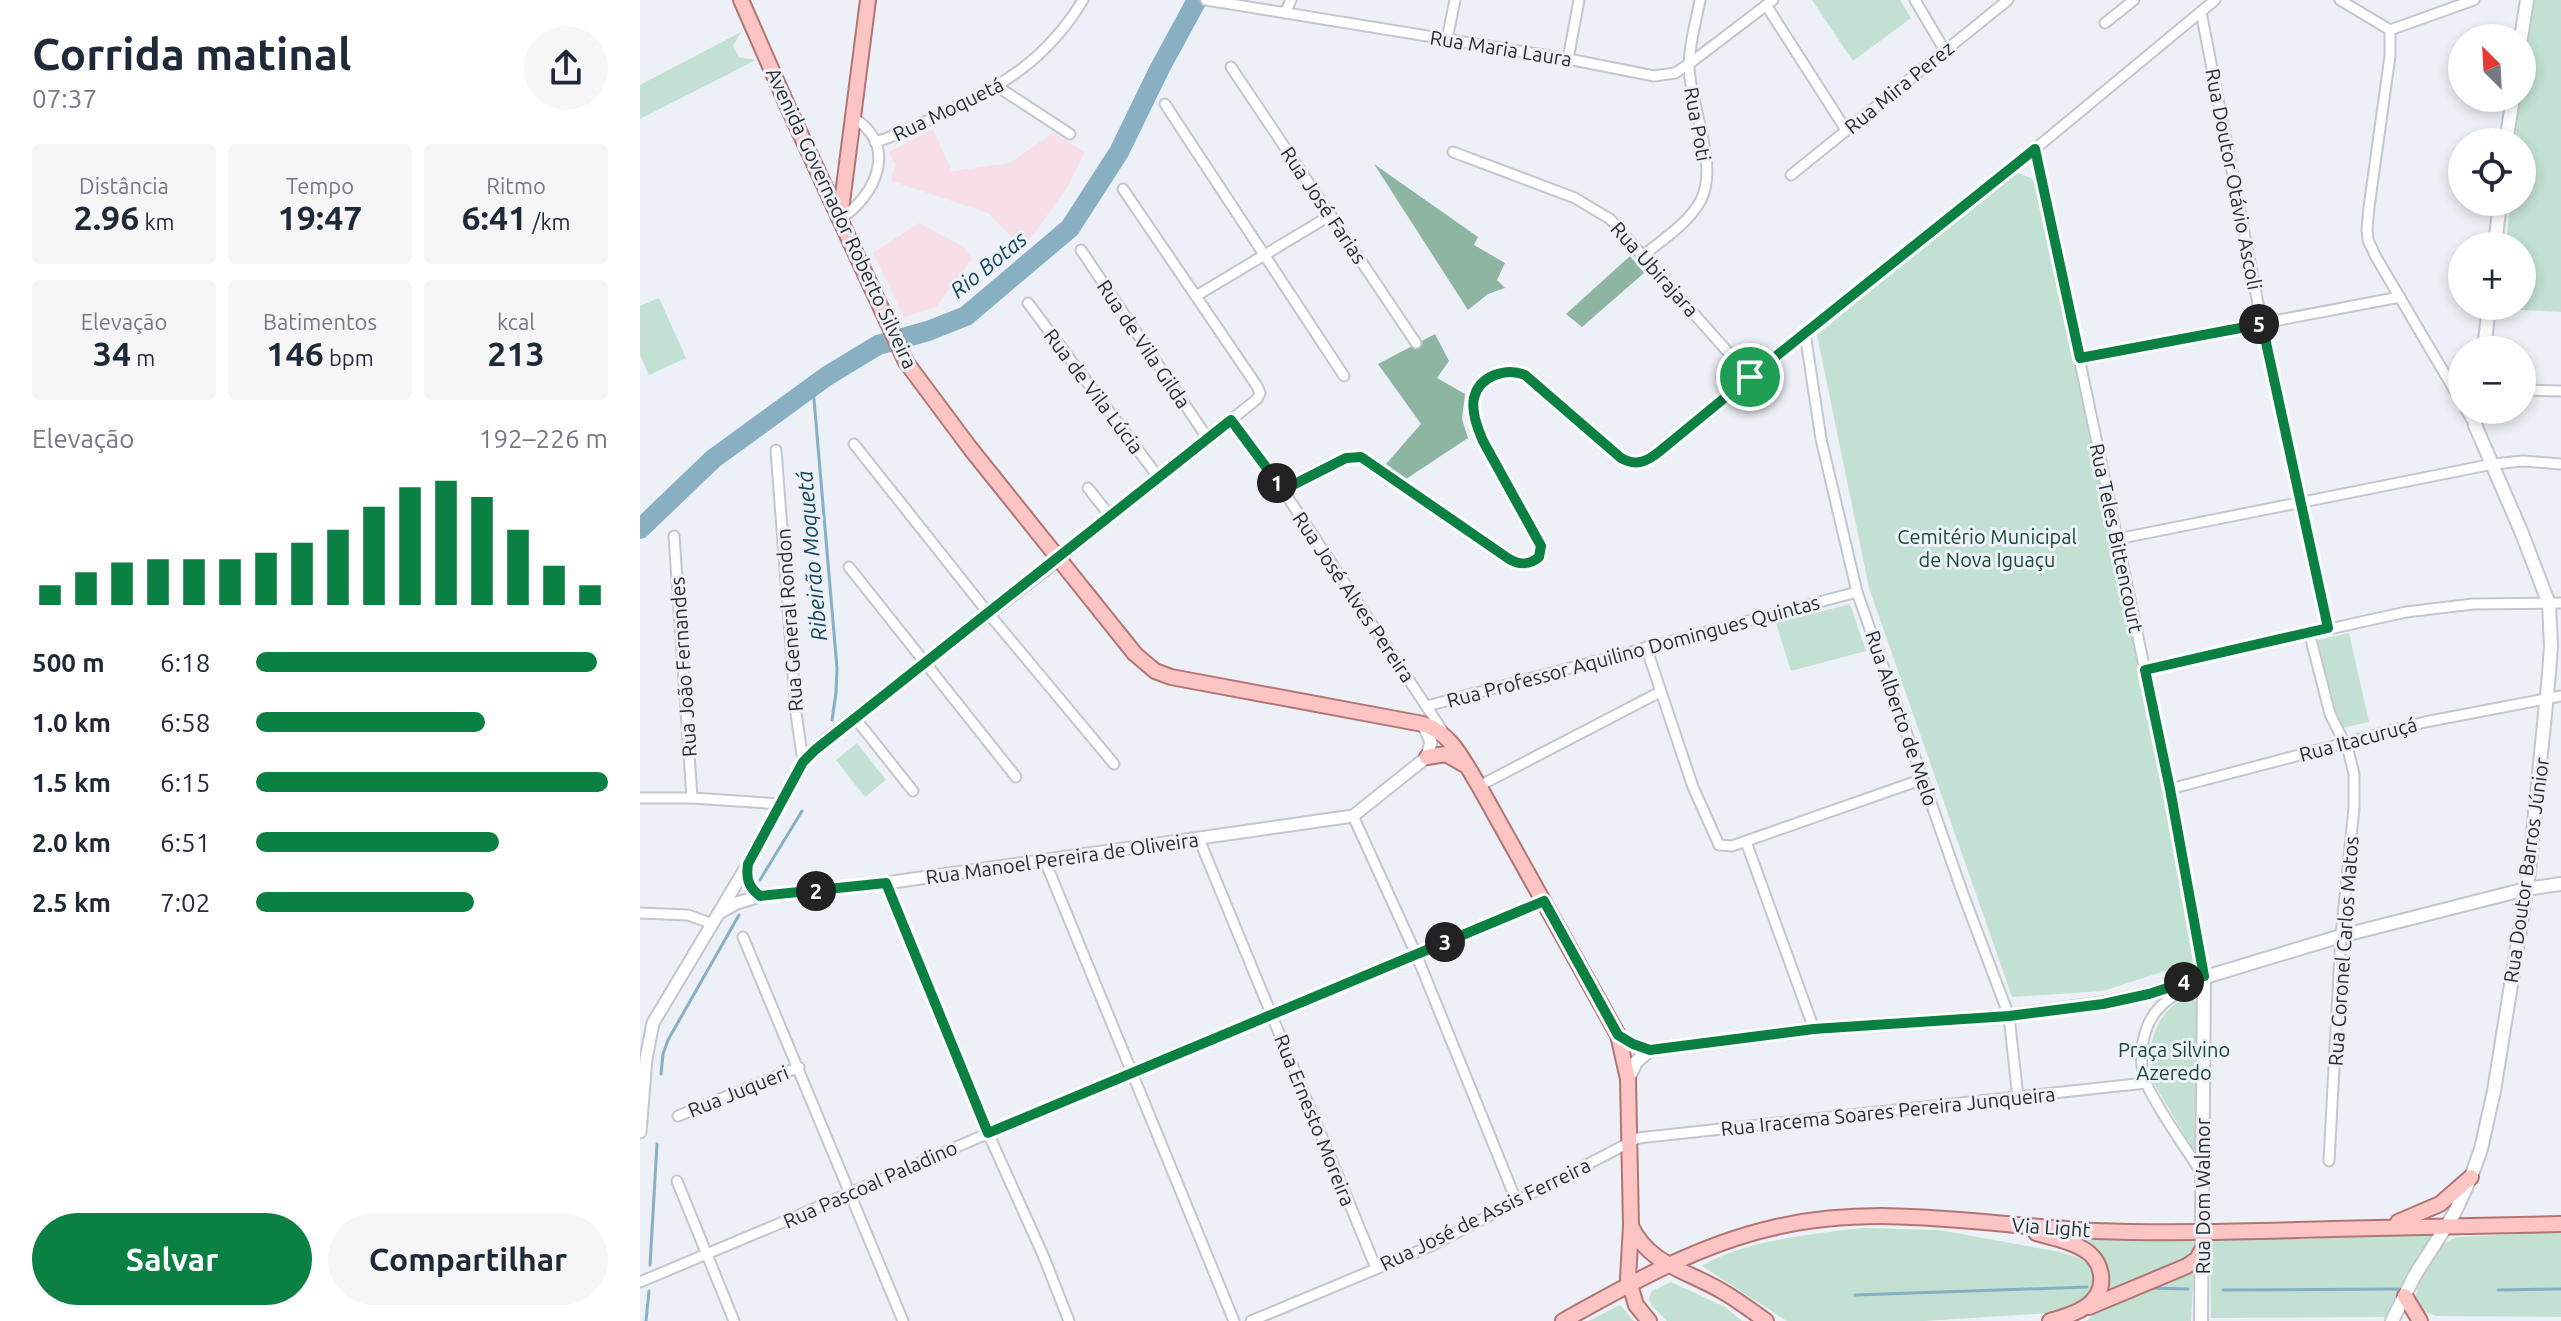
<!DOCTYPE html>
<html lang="pt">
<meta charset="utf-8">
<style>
:root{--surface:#fff;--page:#f6f6f7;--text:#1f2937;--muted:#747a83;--accent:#0b8043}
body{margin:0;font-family:Ubuntu,sans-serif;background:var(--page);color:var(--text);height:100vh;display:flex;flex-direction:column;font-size:30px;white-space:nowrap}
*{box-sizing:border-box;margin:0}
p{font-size:26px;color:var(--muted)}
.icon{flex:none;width:44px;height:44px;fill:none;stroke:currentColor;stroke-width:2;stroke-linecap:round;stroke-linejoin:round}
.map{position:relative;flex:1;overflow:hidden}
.sheet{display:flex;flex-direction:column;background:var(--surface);width:640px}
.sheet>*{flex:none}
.needle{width:52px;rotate:336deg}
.tools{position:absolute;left:1808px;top:24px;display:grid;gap:16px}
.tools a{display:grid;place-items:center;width:88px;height:88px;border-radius:50%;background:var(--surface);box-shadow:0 4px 12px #0003;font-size:40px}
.pin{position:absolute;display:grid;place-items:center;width:68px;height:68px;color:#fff;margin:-34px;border:4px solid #fff;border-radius:50%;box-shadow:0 2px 8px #0007}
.km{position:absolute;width:40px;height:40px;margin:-20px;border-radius:50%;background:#222;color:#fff;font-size:22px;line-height:40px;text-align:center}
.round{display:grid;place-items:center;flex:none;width:84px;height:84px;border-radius:42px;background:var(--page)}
.summary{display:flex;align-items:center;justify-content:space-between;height:136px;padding:0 32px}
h1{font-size:44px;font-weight:600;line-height:60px}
.figures{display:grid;grid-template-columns:repeat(3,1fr);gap:12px;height:136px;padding:8px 32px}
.figures div{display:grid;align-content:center;border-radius:8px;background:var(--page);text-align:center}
.figures b{font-size:34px;font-weight:600}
.figures small{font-size:22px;font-weight:400}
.figures p{font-size:22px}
.chart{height:224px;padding:16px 32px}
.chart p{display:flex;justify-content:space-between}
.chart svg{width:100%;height:144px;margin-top:8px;stroke:var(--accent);stroke-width:6}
.primary-button{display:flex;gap:16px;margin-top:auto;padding:16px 32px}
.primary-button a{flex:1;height:92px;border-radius:48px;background:var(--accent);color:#fff;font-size:32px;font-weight:600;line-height:92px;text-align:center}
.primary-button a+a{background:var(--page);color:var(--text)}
ul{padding:0 32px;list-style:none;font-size:26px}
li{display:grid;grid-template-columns:128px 96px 1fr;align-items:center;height:60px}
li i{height:20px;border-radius:10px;background:var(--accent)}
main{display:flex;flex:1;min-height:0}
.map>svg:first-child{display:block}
</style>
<main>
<section class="sheet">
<div class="summary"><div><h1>Corrida matinal</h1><p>07:37</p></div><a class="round"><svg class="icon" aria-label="share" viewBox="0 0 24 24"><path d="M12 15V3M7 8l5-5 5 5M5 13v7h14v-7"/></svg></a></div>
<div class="figures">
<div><p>Distância</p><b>2.96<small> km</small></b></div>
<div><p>Tempo</p><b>19:47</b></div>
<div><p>Ritmo</p><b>6:41<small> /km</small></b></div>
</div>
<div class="figures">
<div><p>Elevação</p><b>34<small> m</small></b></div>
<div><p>Batimentos</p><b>146<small> bpm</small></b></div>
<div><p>kcal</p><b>213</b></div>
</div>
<div class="chart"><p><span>Elevação</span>192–226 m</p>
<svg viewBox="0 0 160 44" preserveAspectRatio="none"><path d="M5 44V38M15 44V34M25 44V31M35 44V30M45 44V30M55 44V30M65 44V28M75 44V25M85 44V21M95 44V14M105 44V8M115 44V6M125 44V11M135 44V21M145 44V32M155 44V38"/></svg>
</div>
<ul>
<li><b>500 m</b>6:18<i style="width:97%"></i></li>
<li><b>1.0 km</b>6:58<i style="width:65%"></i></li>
<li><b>1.5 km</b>6:15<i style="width:100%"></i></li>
<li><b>2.0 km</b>6:51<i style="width:69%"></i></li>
<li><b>2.5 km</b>7:02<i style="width:62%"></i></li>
</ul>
<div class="primary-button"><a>Salvar</a><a>Compartilhar</a></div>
</section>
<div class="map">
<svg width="1921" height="1321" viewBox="0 0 1921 1321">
<rect width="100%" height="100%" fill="#edf1f7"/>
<g fill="#f8dfe7">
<polygon points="293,129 312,171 370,163 413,133 445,152 428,186 383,249 348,213 251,181 255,164 249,152"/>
<polygon points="279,223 324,247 332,259 296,307 264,317 233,253"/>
</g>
<g fill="#c2e1d2">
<polygon points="1172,0 1260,0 1271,18 1213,61"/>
<polygon points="1888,0 1921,0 1921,312 1860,309 1860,306 1882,306 1882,246 1866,246 1870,202 1882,202 1882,142 1875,142 1879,98 1882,98 1882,63"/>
<polygon points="101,32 93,46 99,57 116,60 0,119 0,85"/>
<polygon points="1378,173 1391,178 1398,186 1559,960 1463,991 1372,997 1229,588 1177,335 1367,178"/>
<polygon points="19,298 46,358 9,375 0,355 0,306"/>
<polygon points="1210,604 1226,651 1151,671 1136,623"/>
<polygon points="1709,633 1729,722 1698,729 1678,640"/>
<polygon points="217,743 246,780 225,797 196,760"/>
<path d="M1551,997L1557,1002L1560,1009L1557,1146L1554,1151L1513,1082C1505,1049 1514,1007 1551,997Z"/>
<path d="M1223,1228L1299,1230L1420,1252L1442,1259L1451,1268L1455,1279L1451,1296L1427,1312L1284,1321H1147L1062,1266C1101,1241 1177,1233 1223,1228Z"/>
<path d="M1921,1232V1317L1796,1316C1764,1306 1777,1285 1790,1264C1798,1250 1801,1243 1817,1237Z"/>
<polygon points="1793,1233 1745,1317 1571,1318 1570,1237"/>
<path d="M1435,1239H1553V1253L1527,1268L1469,1291C1471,1264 1460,1250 1435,1239Z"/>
<polygon points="1554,1266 1551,1321 1446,1321 1461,1308"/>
<polygon points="1031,1282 1085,1307 1102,1321 1027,1321 1011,1305 1009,1298 1012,1291"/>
<polygon points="980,1305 994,1321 948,1321"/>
</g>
<g fill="#8eb5a2">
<polygon points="734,164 838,237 834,245 865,263 857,280 865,288 848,294 828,310"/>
<polygon points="990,256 1004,273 942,327 926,314"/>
<polygon points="795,334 809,361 797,378 825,394 822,419 828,438 766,479 746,464 781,424 738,364"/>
</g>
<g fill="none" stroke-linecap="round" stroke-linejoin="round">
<g stroke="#88afc2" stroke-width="3">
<polyline points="173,388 197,668 196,693 192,720"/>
<polyline points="120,880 162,811"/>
<polyline points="21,1074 23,1054 28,1040 99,915"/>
<polyline points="10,1265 17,1144"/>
<polyline points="1509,1288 1548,1289"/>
<polyline points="1583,1290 1759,1289"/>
<polyline points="1858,1290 1921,1289"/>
<polyline points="1215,1295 1447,1287"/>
<polyline points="6,1321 9,1291"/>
</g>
<polyline stroke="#88afc2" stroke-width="20" points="0,529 73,459 187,376 238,345 288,331 326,316 430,228 479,152 520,68 557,0"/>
<g stroke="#c3c7cd" stroke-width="13">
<g id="minor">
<polyline points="566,0 928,59 1014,76 1035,73 1049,64 1133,0"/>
<polyline points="1275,0 1305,51"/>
<polyline points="1700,0 1750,30 1834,0"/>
<polyline points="1126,5 1206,130"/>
<polyline points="1561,12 1622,324 1688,628"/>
<polyline points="645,13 651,0"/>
<polyline points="1465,23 1494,0"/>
<polyline points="1750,30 1750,56 1729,207 1727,229 1728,240 1736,257 1822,403"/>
<polyline points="807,39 815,0"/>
<polyline points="928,59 939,0"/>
<polyline points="591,67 776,343"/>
<polyline points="358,87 430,134"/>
<polyline points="525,104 704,376"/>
<path d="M235,142C257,136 278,125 299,115C362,86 406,61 443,0"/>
<path d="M1395,149L1530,789L1563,966L1564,976C1549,986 1531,995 1519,1008C1501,1027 1497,1062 1507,1085C1521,1115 1545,1146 1562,1174"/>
<polyline points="813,152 935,198 970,219 1110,377"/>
<polyline points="1151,175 1368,0"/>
<path d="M200,219C237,195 259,144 212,117"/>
<polyline points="441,250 568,439"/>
<path d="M1004,255C1023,239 1049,223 1061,200C1079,164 1050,106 1049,67C1049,44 1056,22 1060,0"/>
<polyline points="556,296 691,215"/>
<polyline points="388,303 519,478"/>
<polyline points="1165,333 1181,439 1217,592 1323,894 1369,1016 1378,1098"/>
<polyline points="1440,358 1760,297"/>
<polyline points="1882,390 1921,391"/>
<polyline points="1826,410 1835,425"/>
<polyline points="591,420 643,490 802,730"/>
<polyline points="214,444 349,614 474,764"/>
<polyline points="136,450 156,713 163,762"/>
<polyline points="448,488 471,517"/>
<path d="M643,490L710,456L721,457L869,559C880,566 892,565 900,555L901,546L843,441C838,429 831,412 834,398C839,376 866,367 885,375L981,458L995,463L1009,459L1395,149L1575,0"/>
<polyline points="34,536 52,798"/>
<polyline points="1477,539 1853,464 1883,461 1921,464"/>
<polyline points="419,559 617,399 620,393 617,386 483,189"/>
<polyline points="209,567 376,777"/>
<polyline points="1669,632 1690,714 1708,750 1714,774 1714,808 1701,936 1689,1161"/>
<polyline points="1006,647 1053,787 1079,845 1092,846 1283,779"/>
<polyline points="1505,670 1766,612 1833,604 1921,603"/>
<polyline points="787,706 1217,592"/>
<polyline points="215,718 273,791"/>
<polyline points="839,786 1020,692"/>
<polyline points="1530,789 1785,722 1921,696"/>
<polyline points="0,798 52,798 141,804"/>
<polyline points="713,816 776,954 876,1200"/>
<polyline points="559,839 736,1268"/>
<polyline points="1106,842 1174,1029"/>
<polyline points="405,861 594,1321"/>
<polyline points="246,883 348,1133 403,1255 429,1321"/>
<polyline points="0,913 48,915 73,924"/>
<polyline points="103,937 263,1321"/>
<polyline points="38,1116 159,1067"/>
<polyline points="37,1181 94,1321"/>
<polyline points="0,1282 150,1219 490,1072 904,901"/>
<polyline points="611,1321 791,1246 998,1138 1506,1083"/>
</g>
</g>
<g stroke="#c3c7cd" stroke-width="15">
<g id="tertiary">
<polyline points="108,866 108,882 120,896"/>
<polyline points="79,913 97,903 120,896 246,883 713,816 787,757 791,742 783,724"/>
<polyline points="0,1132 6,1059 13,1023 108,864 163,762 187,739 419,559"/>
</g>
</g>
<g stroke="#c3c7cd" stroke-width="16">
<g id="secondary">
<polyline points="1881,38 1887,0"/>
<polyline points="1866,142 1873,98"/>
<polyline points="1855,246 1860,202"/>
<polyline points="1844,350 1849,306"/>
<polyline points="978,1035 993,1044 1010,1050 1174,1029 1369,1016 1466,1003 1509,994 1701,936 1886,889 1921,884"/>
<polyline points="988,1079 996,1062 1010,1050"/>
<polyline points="1561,1321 1564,976"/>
<polyline points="1752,1321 1775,1275 1814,1214 1831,1177 1841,1149 1854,1091 1889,873 1909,674 1911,646 1909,604 1881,531 1835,425 1837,410"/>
</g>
</g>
<g stroke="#b17575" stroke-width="18">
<g id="primary">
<path d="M101,0L147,105L266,362L330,448L495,654L515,671L531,677L783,724C812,733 824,762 839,786L978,1035L988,1079L991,1226L988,1278L996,1305L1009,1321"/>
<polyline points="200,218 228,0"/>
<polyline points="787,757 806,754 823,764"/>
<polyline points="1758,1222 1800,1204 1831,1177"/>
<path d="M991,1226C1009,1264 1045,1270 1080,1290C1096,1299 1111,1310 1126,1321"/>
<path d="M1396,1233C1413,1238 1435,1242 1449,1253C1456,1259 1460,1267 1461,1275C1465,1305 1432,1315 1410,1321"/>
<polyline points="1765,1296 1780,1321"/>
<polyline points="1449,1307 1547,1266 1557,1259 1562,1250"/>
<path d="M923,1321C989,1284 1058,1245 1132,1228C1240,1202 1347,1226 1456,1231C1535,1234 1613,1231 1692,1229C1768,1227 1845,1226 1921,1224"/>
</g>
</g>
<use href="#minor" stroke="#fff" stroke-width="9"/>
<use href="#tertiary" stroke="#fff" stroke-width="11"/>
<use href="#secondary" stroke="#fff" stroke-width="12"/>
<use href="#primary" stroke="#fcc4c3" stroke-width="14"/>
</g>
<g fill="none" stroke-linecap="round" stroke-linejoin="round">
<g stroke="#fff" stroke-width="16">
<path id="route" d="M1395,149L1440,358L1622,324L1688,628L1505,670L1530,789L1564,976L1509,994L1463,1004L1369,1016L1174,1029L1010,1050L993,1044L978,1035L904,901L348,1133L246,883L120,896C108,887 106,878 108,864L163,762L175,750L591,420L643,490L706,458L721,457L869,559C879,565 890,565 899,557L901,546L843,441C838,429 831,412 834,398C839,376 866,367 885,375L981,458C996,467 1008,461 1020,451L1110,377Z"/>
</g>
<use href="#route" stroke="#0b8043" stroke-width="10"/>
</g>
<g text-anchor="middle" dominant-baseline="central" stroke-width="6" stroke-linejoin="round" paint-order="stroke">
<g font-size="20" fill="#2a2c2e" stroke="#edf1f7">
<text transform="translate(861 48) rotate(9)">Rua Maria Laura</text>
<text transform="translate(1259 87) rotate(-39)">Rua Mira Perez</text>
<text transform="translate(308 109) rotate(-26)">Rua Moquetá</text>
<text transform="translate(1058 124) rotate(80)">Rua Poti</text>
<text transform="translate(1594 179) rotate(79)">Rua Doutor Otávio Ascoli</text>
<text transform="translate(684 205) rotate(56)">Rua José Farias</text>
<text transform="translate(202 218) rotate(65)">Avenida Governador Roberto Silveira</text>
<text transform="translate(1015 269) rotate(48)">Rua Ubirajara</text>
<text transform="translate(504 344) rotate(56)">Rua de Vila Gilda</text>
<text transform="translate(454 391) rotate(53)">Rua de Vila Lúcia</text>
<text transform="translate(1477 538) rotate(78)">Rua Teles Bittencourt</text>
<text transform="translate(714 597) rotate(56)">Rua José Alves Pereira</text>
<text transform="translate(149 620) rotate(-94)">Rua General Rondon</text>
<text transform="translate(993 651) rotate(-15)">Rua Professor Aquilino Domingues Quintas</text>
<text transform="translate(43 667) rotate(-94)">Rua João Fernandes</text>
<text transform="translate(1262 718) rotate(71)">Rua Alberto de Melo</text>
<text transform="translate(1718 739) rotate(-15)">Rua Itacuruçá</text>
<text transform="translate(422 858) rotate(-8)">Rua Manoel Pereira de Oliveira</text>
<text transform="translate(1886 870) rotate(-82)">Rua Doutor Barros Júnior</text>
<text transform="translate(1703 951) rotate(-86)">Rua Coronel Carlos Matos</text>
<text transform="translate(98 1091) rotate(-22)">Rua Juqueri</text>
<text transform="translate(1248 1111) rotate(-6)">Rua Iracema Soares Pereira Junqueira</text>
<text transform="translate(675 1120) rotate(68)">Rua Ernesto Moreira</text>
<text transform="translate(230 1184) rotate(-24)">Rua Pascoal Paladino</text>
<text transform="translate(1562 1196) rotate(-90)">Rua Dom Walmor</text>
<text transform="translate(845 1214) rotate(-26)">Rua José de Assis Ferreira</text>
<text transform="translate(1411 1227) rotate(4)">Via Light</text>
</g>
<g font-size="20" fill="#174a36" stroke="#edf1f7">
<text x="1347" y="536">Cemitério Municipal<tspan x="1347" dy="23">de Nova Iguaçu</tspan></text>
<text x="1534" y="1049">Praça Silvino<tspan x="1534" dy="23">Azeredo</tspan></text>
</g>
<g font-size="22" font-style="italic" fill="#11465b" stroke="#edf1f7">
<text transform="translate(348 264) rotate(-39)">Rio Botas</text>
<text transform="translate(171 556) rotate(-95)">Ribeirão Moquetá</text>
</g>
</g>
</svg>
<div class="tools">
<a><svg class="needle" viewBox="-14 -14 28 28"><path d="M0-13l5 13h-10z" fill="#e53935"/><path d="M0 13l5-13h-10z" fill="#747a83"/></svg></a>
<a><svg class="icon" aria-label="locate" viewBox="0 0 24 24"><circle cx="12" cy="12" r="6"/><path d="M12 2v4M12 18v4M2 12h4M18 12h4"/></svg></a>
<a>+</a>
<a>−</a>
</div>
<div class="pin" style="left:1110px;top:377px;background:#1e9e55"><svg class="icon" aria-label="arrive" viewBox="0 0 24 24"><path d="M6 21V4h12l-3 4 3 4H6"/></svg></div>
<b class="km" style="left:637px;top:483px">1</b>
<b class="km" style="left:176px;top:891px">2</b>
<b class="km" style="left:805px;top:942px">3</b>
<b class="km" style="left:1544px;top:982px">4</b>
<b class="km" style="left:1619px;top:324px">5</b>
</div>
</main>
